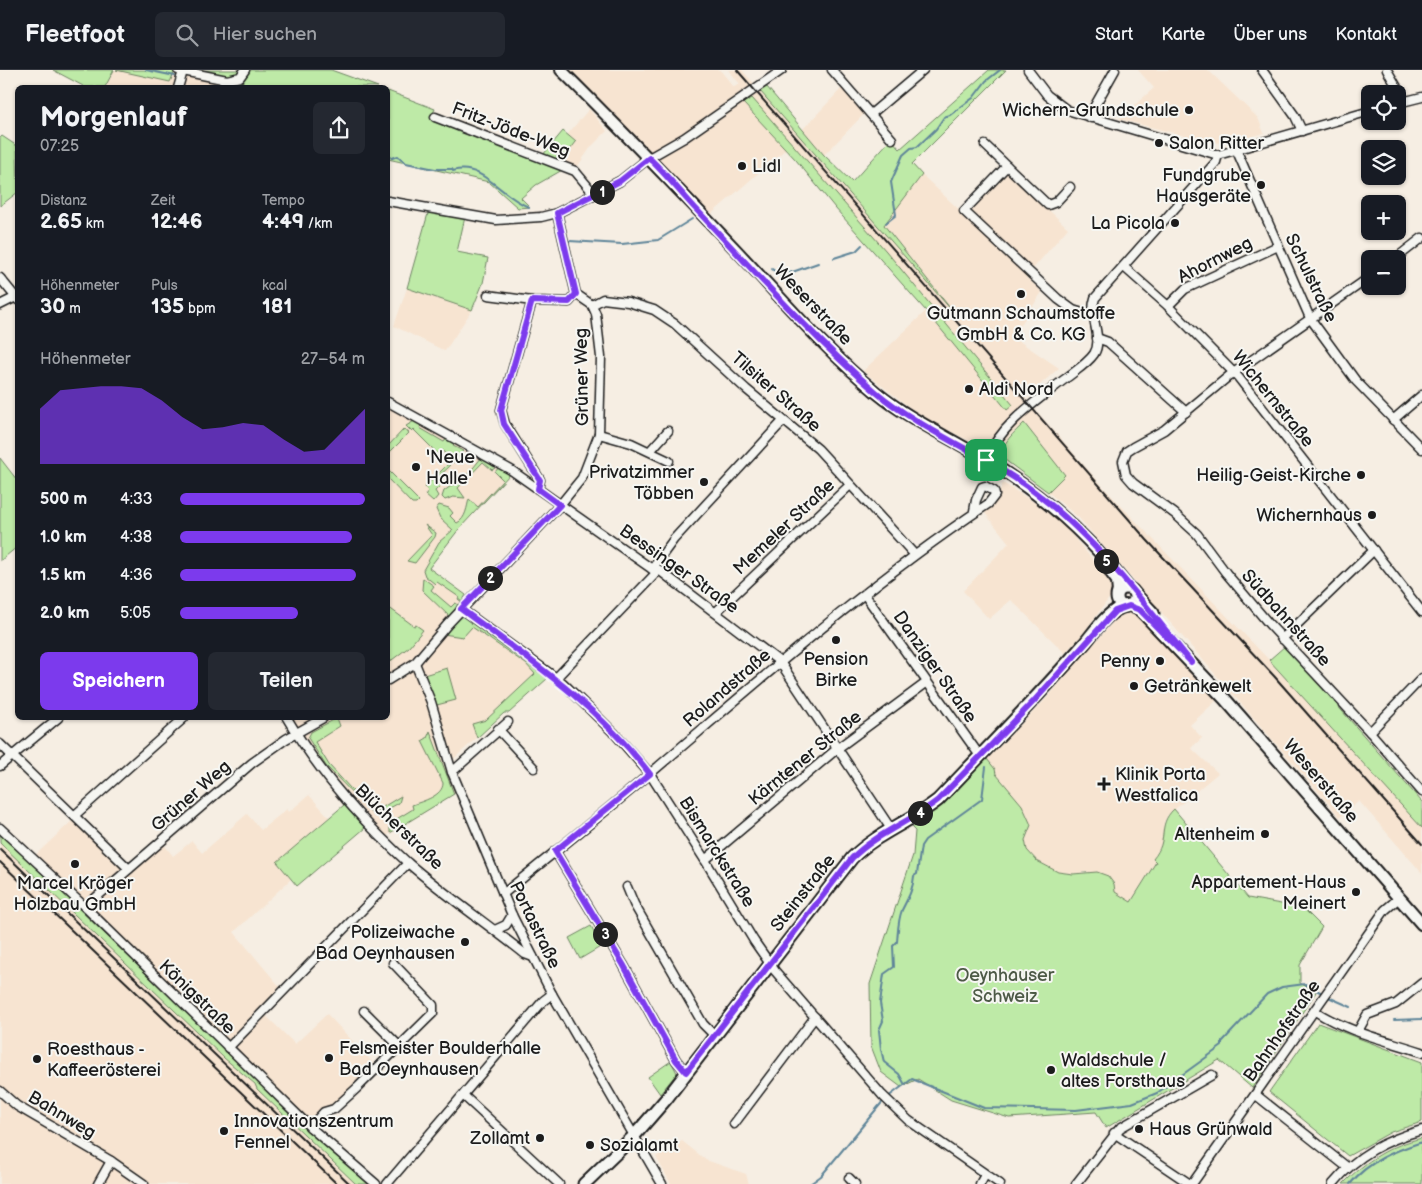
<!DOCTYPE html>
<html lang="de">
<meta charset="utf-8">
<style>
:root{--surface:#171b24;--page:#242831;--text:#f1f3f6;--muted:#9ea1a6;--line:#363941;--accent:#7c3aed}
body{margin:0;font-family:"Balsamiq Sans",sans-serif;background:var(--page);color:var(--text);height:100vh;display:flex;flex-direction:column;font-size:19px;white-space:nowrap}
*{box-sizing:border-box;margin:0}
p{font-size:16px;color:var(--muted)}
.icon{flex:none;width:28px;height:28px;fill:none;stroke:currentColor;stroke-width:2;stroke-linecap:round;stroke-linejoin:round}
.map{position:relative;flex:1;overflow:hidden}
.sheet{position:absolute;left:15px;top:15px;width:375px;height:635px;display:flex;flex-direction:column;background:var(--surface);border-radius:8px;box-shadow:0 1px 4px #0004}
.sheet>*{flex:none}
.controls{position:absolute;left:1361px;top:15px;display:grid;gap:10px}
.controls a{display:grid;place-items:center;width:45px;height:45px;border-radius:8px;background:var(--surface);box-shadow:0 1px 4px #0004;font-size:25px}
.pin{position:absolute;display:grid;place-items:center;width:42px;height:42px;color:#fff;margin:-21px;border-radius:10px;box-shadow:0 2px 8px #0006}
.km{position:absolute;width:25px;height:25px;margin:-12px;border-radius:50%;background:#222;color:#fff;font-size:14px;line-height:25px;text-align:center}
.round{display:grid;place-items:center;flex:none;width:52px;height:52px;border-radius:8px;background:var(--page)}
.headline{display:flex;align-items:center;justify-content:space-between;height:85px;padding:0 25px}
h1{font-size:28px;font-weight:700;line-height:38px}
.metrics{display:grid;grid-template-columns:repeat(3,1fr);gap:8px;height:85px;padding:5px 25px}
.metrics div{display:grid;align-content:center}
.metrics b{font-size:21px;font-weight:700}
.metrics small{font-size:14px;font-weight:400}
.metrics p{font-size:14px}
.chart{height:140px;padding:10px 25px}
.chart p{display:flex;justify-content:space-between}
.chart svg{width:100%;height:90px;margin-top:5px;fill:var(--accent);opacity:.7}
.cta{display:flex;gap:10px;margin-top:auto;padding:10px 25px}
.cta a{flex:1;height:58px;border-radius:8px;background:var(--accent);color:#fff;font-size:20px;font-weight:700;line-height:58px;text-align:center}
.cta a+a{background:var(--page);color:var(--text)}
ul{padding:0 25px;list-style:none;font-size:16px}
li{display:grid;grid-template-columns:80px 60px 1fr;align-items:center;height:38px}
li i{height:12px;border-radius:6px;background:var(--accent)}
header{display:flex;align-items:center;gap:30px;box-sizing:border-box;height:70px;padding:0 25px;background:var(--surface);border-bottom:1px solid var(--line)}
header strong{font-size:24px}
nav{display:flex;gap:28px;margin-inline-start:auto;font-size:18px}
.search{width:350px;height:45px;background:var(--page);display:flex;align-items:center;gap:12px;box-sizing:border-box;padding:0 18px;border-radius:8px;color:var(--muted);font-size:19px}
.map>svg:first-child{display:block}
</style>
<header>
<strong>Fleetfoot</strong>
<div class="search"><svg class="icon" aria-label="search" viewBox="0 0 24 24"><circle cx="10" cy="10" r="6"/><path d="M15 15l6 6"/></svg>Hier suchen</div>
<nav><a>Start</a><a>Karte</a><a>Über uns</a><a>Kontakt</a></nav>
</header>
<div class="map">
<svg width="1422" height="1114" viewBox="0 0 1422 1114">
<rect width="100%" height="100%" fill="#f6eee3"/>
<filter id="ink" filterUnits="userSpaceOnUse"><feTurbulence type="fractalNoise" baseFrequency=".02" numOctaves="2"/><feDisplacementMap in="SourceGraphic" scale="10" xChannelSelector="R" yChannelSelector="G"/><feConvolveMatrix kernelMatrix="1 2 1 2 8 2 1 2 1" color-interpolation-filters="sRGB"/></filter>
<g filter="url(#ink)">
<g fill="#f7e4d1">
<polygon points="114,0 175,1 228,11 226,17 105,18"/>
<polygon points="570,0 720,0 734,17 740,14 728,0 742,0 939,225 884,155 922,105 965,145 1008,102 1068,158 1026,207 1042,222 1013,267 1059,298 1025,328 1105,419 1269,590 1422,758 1422,803 1359,731 1340,747 1079,448 1048,422 1065,405 1024,353 1009,367 1003,378 1001,387 922,347 863,301 926,241 1007,339 752,28 744,33 786,79 709,146 568,2"/>
<polygon points="1138,0 1208,0 1258,48 1264,63 1234,71 1213,73 1119,49 1154,18"/>
<polygon points="842,18 865,43 824,85 802,60"/>
<polygon points="589,39 607,61 591,77 573,103 557,97 576,72 567,65"/>
<polygon points="407,218 472,240 445,281 394,256"/>
<polygon points="388,335 511,403 459,459 429,498 466,525 457,539 548,608 509,643 504,643 448,694 459,721 385,767 335,713 289,648 388,648"/>
<polygon points="1003,413 1040,436 1064,456 1111,511 1113,523 1082,565 1065,583 1011,530 989,549 963,521 1009,473 985,443 994,434"/>
<polygon points="1124,542 1135,542 1139,545 1217,630 1190,655 1202,668 1191,678 1218,703 1168,745 1164,752 1163,772 1153,789 1156,792 1131,832 1115,822 1114,814 1108,806 1086,802 1073,804 1058,802 1037,791 1027,780 1025,770 1031,755 1022,735 996,704 987,689 1047,628 1119,545"/>
<polygon points="309,725 329,747 278,792 291,809 234,862 280,917 259,939 295,974 327,944 376,996 333,1038 307,1058 29,791 74,749 126,799 161,771 173,786 192,771 202,783 247,744 261,760 287,739 289,742"/>
<polygon points="0,773 224,988 255,1014 265,1027 356,1114 0,1114"/>
<polygon points="682,1071 706,1090 746,1104 749,1114 671,1114 656,1087"/>
</g>
<g fill="#beeaa7" stroke="#6d8362">
<polygon points="53,0 114,0 105,17 85,17"/>
<polygon points="116,0 331,0 378,17 226,17 228,11 175,1 170,12"/>
<polygon points="989,0 1006,0 912,94 922,105 884,155 954,243 760,21 767,17 824,85 852,112 891,69 900,79"/>
<polygon points="388,21 435,39 433,43 542,86 563,61 576,72 557,97 564,99 536,115 521,128 530,137 518,138 489,112 388,89"/>
<polygon points="752,28 886,181 1013,335 1007,340 926,241 835,138 796,90 743,33"/>
<polygon points="2,66 17,76 18,122 0,136 0,68"/>
<polygon points="429,140 465,147 457,182 488,188 483,213 472,240 407,218"/>
<polygon points="416,350 422,354 420,358 444,372 447,368 455,372 453,376 463,381 453,393 442,380 438,384 413,359 411,361 406,356"/>
<path d="M1024,353L1065,405L1048,422L1001,387C1002,372 1014,363 1024,353Z"/>
<polygon points="404,359 409,363 388,384 388,376"/>
<polygon points="482,387 495,398 492,400 483,392 458,418 465,428 453,427 445,430 442,427 444,421 469,403"/>
<polygon points="0,388 17,410 17,477 0,491"/>
<polygon points="448,394 450,396 437,408 440,416 435,421 438,426 433,432 425,425 428,421 425,417"/>
<path d="M499,397L511,403L459,459L429,498L466,525L462,532L458,529L459,527L437,512L435,514L425,506L423,500L439,472L453,460L440,448L436,439L439,435L449,438L453,443L450,446L457,453C466,449 467,436 469,429L478,437L503,410L495,402Z"/>
<polygon points="388,400 419,431 416,434 412,434 388,409"/>
<polygon points="425,455 436,463 435,467 415,493 407,491 432,465"/>
<polygon points="423,508 434,516 431,520 451,537 455,533 459,535 459,540 451,548 422,520"/>
<polygon points="388,537 414,556 416,555 423,560 409,577 388,593"/>
<polygon points="462,542 548,608 509,643 504,643 477,668 472,654 486,650 535,604 526,594 472,557 463,567 443,564"/>
<polygon points="1285,576 1422,732 1422,758 1269,590"/>
<polygon points="447,598 456,630 433,636 424,605"/>
<polygon points="337,648 340,656 315,672 329,695 373,743 401,726 399,733 375,746 326,696 308,668 311,662"/>
<path d="M430,661L454,724L390,763V753L413,739L412,735C423,731 443,726 443,713L422,671L427,668Z"/>
<path d="M987,689L995,699L996,704L1022,735L1031,755L1025,770L1027,780L1037,791L1058,802L1073,804L1097,802L1108,806L1114,814L1115,822L1131,832L1156,792L1153,789C1170,769 1156,756 1174,739L1248,828L1303,838L1322,857L1300,895V913L1316,922L1252,1018L1219,990L1106,1058L1096,1042L1009,1048L951,1030L918,1009L901,1017L881,1002L871,976L870,914L913,785L915,761L912,758L950,728Z"/>
<polygon points="344,735 365,758 297,816 277,792"/>
<polygon points="0,763 307,1058 368,1114 356,1114 257,1019 255,1014 224,988 0,773"/>
<polygon points="591,856 602,876 580,889 569,868"/>
<polygon points="1318,953 1422,992 1422,1052 1391,1062 1348,1086 1269,1022"/>
<polygon points="671,991 677,1003 660,1024 648,1007"/>
<path d="M1422,1068V1114H1343C1365,1091 1391,1075 1422,1068Z"/>
</g>
<g fill="none" stroke-linecap="round" stroke-linejoin="round">
<g stroke="#5f8599" stroke-width="2">
<polyline points="146,0 175,6"/>
<path d="M388,85L392,88L398,86L406,93L435,99H452L453,101C483,92 502,128 529,137"/>
<polyline points="886,153 896,145 891,112 903,85 911,78 917,77 936,59 944,47 950,45 973,28 986,11 1000,0"/>
<polyline points="569,171 622,174 658,170 692,149"/>
<polyline points="834,188 856,181 862,175"/>
<polyline points="772,199 781,206 818,193"/>
<polyline points="1326,926 1351,937"/>
<polyline points="1394,950 1422,949"/>
<path d="M904,1013L899,1004L884,992L881,979L879,960L883,951L880,933L884,904L894,897L893,876L897,872C898,861 898,850 902,840C908,828 913,820 914,806L917,804L921,776L925,770L982,729L986,697"/>
<polyline points="888,1027 912,1009 984,1038 1076,1040 1132,1033 1157,1023 1222,976 1222,972 1267,924 1282,917 1305,914 1322,923"/>
<polyline points="810,1114 821,1106 884,1030"/>
<path d="M1350,1114C1369,1091 1394,1081 1422,1072"/>
</g>
<g stroke="#1c1c1c" stroke-width="11">
<g id="minor">
<polyline points="178,0 227,10 240,7 245,0"/>
<polyline points="832,0 892,69"/>
<polyline points="1028,0 1047,25 1067,40 1218,85 1370,41"/>
<polyline points="1262,0 1295,46 1302,61"/>
<polyline points="1387,0 1405,31"/>
<polyline points="178,18 183,1"/>
<polyline points="1398,33 1422,27"/>
<polyline points="871,44 923,0"/>
<polyline points="435,47 575,101 595,125"/>
<polyline points="1091,48 1093,39 1115,0"/>
<polyline points="985,75 1048,135 1056,132 1070,117"/>
<polyline points="1236,79 1310,248 1356,311 1422,379"/>
<polyline points="1007,96 964,141 1058,229 1073,240 1092,246"/>
<polyline points="388,131 496,150 541,147 557,143 620,111 649,88 684,68 782,0"/>
<polyline points="1395,189 1422,168"/>
<polyline points="1124,197 1168,236 1238,307 1422,542"/>
<polyline points="1370,207 1229,306 1164,360 1133,377 1127,381 1123,391 1126,405 1133,413 1175,444 1197,464 1226,503 1269,554 1370,662 1422,722"/>
<polyline points="0,208 18,230"/>
<polyline points="488,225 532,231 569,232 576,224"/>
<polyline points="532,231 501,340 505,354 540,410 538,419"/>
<polyline points="0,235 18,226"/>
<polyline points="592,235 603,229 628,232 654,240 675,254 746,319 818,379 914,484"/>
<polyline points="1168,236 1185,219 1278,176"/>
<polyline points="1097,268 1108,272 1186,342"/>
<polyline points="388,332 511,400 652,499 659,500 780,592 891,759"/>
<polyline points="1393,350 1422,325"/>
<polyline points="599,364 631,373 669,391"/>
<polyline points="650,381 668,361"/>
<path d="M986,390C1001,354 1035,332 1065,309C1075,301 1087,294 1094,284C1104,268 1088,248 1095,228L1216,92L1218,85"/>
<polyline points="652,499 674,469 783,351"/>
<polyline points="865,525 980,686"/>
<polyline points="461,539 563,613 615,664 650,704 705,790 754,871 775,901 882,1025 908,1050 1000,1114"/>
<polyline points="716,542 850,415"/>
<polyline points="1282,569 1374,480"/>
<polyline points="415,593 431,632 452,702 512,845 552,924 662,1114"/>
<polyline points="556,608 659,500"/>
<polyline points="388,610 415,593 447,555 560,435 582,408 599,364 601,287 596,244 592,235 576,224 557,143"/>
<path d="M287,648C318,701 362,751 408,793C445,825 486,853 525,884L533,887"/>
<polyline points="498,659 534,698"/>
<polyline points="1370,662 1422,608"/>
<polyline points="0,674 129,799"/>
<polyline points="0,696 58,648"/>
<polyline points="452,702 508,652"/>
<polyline points="75,745 184,648"/>
<polyline points="0,758 85,837 310,1057 376,1114"/>
<polyline points="555,781 623,894 676,990 686,1002"/>
<polyline points="705,790 838,678 926,613"/>
<polyline points="627,817 634,834 703,954 715,966"/>
<path d="M503,824C553,783 603,744 652,702C761,609 869,513 988,434L995,425L994,421L985,416L982,417L976,430L974,441"/>
<polyline points="85,837 252,693 286,669 323,648"/>
<polyline points="495,860 506,855 512,845"/>
<polyline points="364,941 399,976"/>
<path d="M1315,941C1347,962 1386,970 1422,982"/>
<polyline points="1358,961 1367,945 1396,934 1422,913"/>
<polyline points="228,978 408,793"/>
<polyline points="0,1021 17,1036 111,1091 144,1114"/>
<polyline points="1256,1025 1347,1097"/>
<polyline points="464,1026 559,1114"/>
<polyline points="734,1054 815,947"/>
<polyline points="310,1057 324,1042 334,1039 357,1018 433,943 433,935 393,893"/>
<polyline points="1114,1063 1190,1114"/>
<polyline points="849,1108 855,1114"/>
<polyline points="98,1114 111,1091"/>
<polyline points="387,1114 543,931 552,924"/>
<polyline points="980,1114 985,1105"/>
<polyline points="1076,1114 1120,1058 1212,1005"/>
<polyline points="1192,1114 1385,840 1399,828"/>
<path d="M1333,1114C1357,1085 1386,1070 1422,1060"/>
</g>
</g>
<g stroke="#1c1c1c" stroke-width="14">
<g id="tertiary">
<path d="M561,0C621,59 679,120 737,181C782,229 826,281 877,323C910,350 949,367 986,390C1042,424 1090,467 1130,519"/>
<polyline points="1111,503 1117,511 1118,523"/>
</g>
</g>
<g stroke="#1c1c1c" stroke-width="15">
<g id="secondary">
<circle cx="1126" cy="527" r="9"/>
<polyline points="1135,524 1153,543"/>
<polyline points="1129,535 1140,540 1147,547 1224,628 1422,854"/>
<path d="M584,1114L634,1066L667,1028L852,788C877,763 910,752 938,730C987,678 1037,628 1084,574C1095,561 1109,539 1126,536"/>
</g>
</g>
<use href="#minor" stroke="#f6f6f2" stroke-width="8"/>
<use href="#tertiary" stroke="#f6f6f2" stroke-width="10"/>
<use href="#secondary" stroke="#f6f6f2" stroke-width="11"/>
<g stroke="#1c1c1c" stroke-width="2">
<polyline points="737,0 1147,470 1274,606 1422,774"/>
<polyline points="0,779 350,1114"/>
<polyline points="0,792 337,1114"/>
</g>
</g>
</g>
<g fill="none" stroke-linecap="round" stroke-linejoin="round" filter="url(#ink)">
<g stroke="#fff" stroke-width="10">
<path id="route" d="M649,88C666,104 680,122 695,138C753,200 811,266 876,322C926,364 990,386 1041,427C1097,470 1147,537 1191,592L1140,540L1129,536L1115,541L1034,631L938,730C910,752 877,763 852,788L686,1002L676,990L623,894L555,781L650,704C598,636 529,589 461,539L560,435L538,419L540,410L504,354L501,340L532,231L569,232L576,224L557,143L620,111Z"/>
</g>
<use href="#route" stroke="#7c3aed" stroke-width="6"/>
</g>
<g fill="#1c1c1c" stroke="#f6f6f2" stroke-width="2">
<circle cx="1189" cy="40" r="5"/>
<circle cx="1159" cy="73" r="5"/>
<circle cx="742" cy="96" r="5"/>
<circle cx="1261" cy="115" r="5"/>
<circle cx="1175" cy="153" r="5"/>
<circle cx="1021" cy="224" r="5"/>
<circle cx="969" cy="319" r="5"/>
<circle cx="416" cy="397" r="5"/>
<circle cx="1361" cy="405" r="5"/>
<circle cx="704" cy="412" r="5"/>
<circle cx="1372" cy="445" r="5"/>
<circle cx="836" cy="570" r="5"/>
<circle cx="1160" cy="591" r="5"/>
<circle cx="1134" cy="616" r="5"/>
<path d="M1101.5 706.5h5v5h5v5h-5v5h-5v-5h-5v-5h5z"/>
<circle cx="1265" cy="764" r="5"/>
<circle cx="75" cy="794" r="5"/>
<circle cx="1356" cy="822" r="5"/>
<circle cx="465" cy="872" r="5"/>
<circle cx="329" cy="988" r="5"/>
<circle cx="37" cy="989" r="5"/>
<circle cx="1051" cy="1000" r="5"/>
<circle cx="1139" cy="1059" r="5"/>
<circle cx="224" cy="1061" r="5"/>
<circle cx="540" cy="1068" r="5"/>
<circle cx="590" cy="1075" r="5"/>
</g>
<g text-anchor="middle" dominant-baseline="central" stroke-width="4" stroke-linejoin="round" paint-order="stroke">
<g font-size="18" fill="#1c1c1c" stroke="#f6f6f2" text-anchor="start">
<text x="1179" y="40" text-anchor="end">Wichern-Grundschule</text>
<text x="1169" y="73">Salon Ritter</text>
<text x="752" y="96">Lidl</text>
<text x="1251" y="105" text-anchor="end">Fundgrube<tspan x="1251" dy="21">Hausgeräte</tspan></text>
<text x="1165" y="153" text-anchor="end">La Picola</text>
<text x="1021" y="243" text-anchor="middle">Gutmann Schaumstoffe<tspan x="1021" dy="21">GmbH &amp; Co. KG</tspan></text>
<text x="979" y="319">Aldi Nord</text>
<text x="426" y="387">'Neue<tspan x="426" dy="21">Halle'</tspan></text>
<text x="694" y="402" text-anchor="end">Privatzimmer<tspan x="694" dy="21">Többen</tspan></text>
<text x="1351" y="405" text-anchor="end">Heilig-Geist-Kirche</text>
<text x="1362" y="445" text-anchor="end">Wichernhaus</text>
<text x="836" y="589" text-anchor="middle">Pension<tspan x="836" dy="21">Birke</tspan></text>
<text x="1150" y="591" text-anchor="end">Penny</text>
<text x="1144" y="616">Getränkewelt</text>
<text x="1115" y="704">Klinik Porta<tspan x="1115" dy="21">Westfalica</tspan></text>
<text x="1255" y="764" text-anchor="end">Altenheim</text>
<text x="1346" y="812" text-anchor="end">Appartement-Haus<tspan x="1346" dy="21">Meinert</tspan></text>
<text x="75" y="813" text-anchor="middle">Marcel Kröger<tspan x="75" dy="21">Holzbau GmbH</tspan></text>
<text x="455" y="862" text-anchor="end">Polizeiwache<tspan x="455" dy="21">Bad Oeynhausen</tspan></text>
<text x="339" y="978">Felsmeister Boulderhalle<tspan x="339" dy="21">Bad Oeynhausen</tspan></text>
<text x="47" y="979">Roesthaus -<tspan x="47" dy="21">Kaffeerösterei</tspan></text>
<text x="1061" y="990">Waldschule /<tspan x="1061" dy="21">altes Forsthaus</tspan></text>
<text x="234" y="1051">Innovationszentrum<tspan x="234" dy="21">Fennel</tspan></text>
<text x="1149" y="1059">Haus Grünwald</text>
<text x="530" y="1068" text-anchor="end">Zollamt</text>
<text x="600" y="1075">Sozialamt</text>
</g>
<g font-size="18" fill="#1c1c1c" stroke="#f6f6f2">
<text transform="translate(511 60) rotate(21)">Fritz-Jöde-Weg</text>
<text transform="translate(1215 190) rotate(-27)">Ahornweg</text>
<text transform="translate(1311 208) rotate(64)">Schulstraße</text>
<text transform="translate(813 235) rotate(46)">Weserstraße</text>
<text transform="translate(582 307) rotate(-91)">Grüner Weg</text>
<text transform="translate(776 322) rotate(41)">Tilsiter Straße</text>
<text transform="translate(1273 329) rotate(51)">Wichernstraße</text>
<text transform="translate(784 457) rotate(-43)">Memeler Straße</text>
<text transform="translate(679 499) rotate(35)">Bessinger Straße</text>
<text transform="translate(1286 548) rotate(48)">Südbahnstraße</text>
<text transform="translate(935 597) rotate(55)">Danziger Straße</text>
<text transform="translate(727 618) rotate(-41)">Rolandstraße</text>
<text transform="translate(805 688) rotate(-39)">Kärntener Straße</text>
<text transform="translate(1321 711) rotate(49)">Weserstraße</text>
<text transform="translate(191 726) rotate(-41)">Grüner Weg</text>
<text transform="translate(399 757) rotate(44)">Blücherstraße</text>
<text transform="translate(717 782) rotate(58)">Bismarckstraße</text>
<text transform="translate(803 823) rotate(-52)">Steinstraße</text>
<text transform="translate(535 855) rotate(64)">Portastraße</text>
<text transform="translate(197 927) rotate(44)">Königstraße</text>
<text transform="translate(1282 961) rotate(-55)">Bahnhofstraße</text>
<text transform="translate(62 1045) rotate(31)">Bahnweg</text>
</g>
<g font-size="18" fill="#4d5a46" stroke="#f6f6f2">
<text x="1005" y="905">Oeynhauser<tspan x="1005" dy="21">Schweiz</tspan></text>
</g>
</g>
</svg>
<div class="controls">
<a><svg class="icon" aria-label="locate" viewBox="0 0 24 24"><circle cx="12" cy="12" r="6"/><path d="M12 2v4M12 18v4M2 12h4M18 12h4"/></svg></a>
<a><svg class="icon" aria-label="layers" viewBox="0 0 24 24"><path d="M12 4l9 5-9 5-9-5zM3 14l9 5 9-5"/></svg></a>
<a>+</a>
<a>−</a>
</div>
<div class="pin" style="left:986px;top:390px;background:#1e9e55"><svg class="icon" aria-label="arrive" viewBox="0 0 24 24"><path d="M6 21V4h12l-3 4 3 4H6"/></svg></div>
<b class="km" style="left:602px;top:122px">1</b>
<b class="km" style="left:490px;top:508px">2</b>
<b class="km" style="left:605px;top:864px">3</b>
<b class="km" style="left:920px;top:743px">4</b>
<b class="km" style="left:1106px;top:491px">5</b>
<section class="sheet">
<div class="headline"><div><h1>Morgenlauf</h1><p>07:25</p></div><a class="round"><svg class="icon" aria-label="share" viewBox="0 0 24 24"><path d="M12 15V3M7 8l5-5 5 5M5 13v7h14v-7"/></svg></a></div>
<div class="metrics">
<div><p>Distanz</p><b>2.65<small> km</small></b></div>
<div><p>Zeit</p><b>12:46</b></div>
<div><p>Tempo</p><b>4:49<small> /km</small></b></div>
</div>
<div class="metrics">
<div><p>Höhenmeter</p><b>30<small> m</small></b></div>
<div><p>Puls</p><b>135<small> bpm</small></b></div>
<div><p>kcal</p><b>181</b></div>
</div>
<div class="chart"><p><span>Höhenmeter</span>27–54 m</p>
<svg viewBox="0 0 160 44" preserveAspectRatio="none"><path d="M0 44V17L10 8L20 7L30 6L40 6L50 7L60 13L70 21L80 27L90 26L100 24L110 25L120 32L130 38L140 37L150 27L160 17V44z"/></svg>
</div>
<ul>
<li><b>500 m</b>4:33<i style="width:100%"></i></li>
<li><b>1.0 km</b>4:38<i style="width:93%"></i></li>
<li><b>1.5 km</b>4:36<i style="width:95%"></i></li>
<li><b>2.0 km</b>5:05<i style="width:64%"></i></li>
</ul>
<div class="cta"><a>Speichern</a><a>Teilen</a></div>
</section>
</div>
